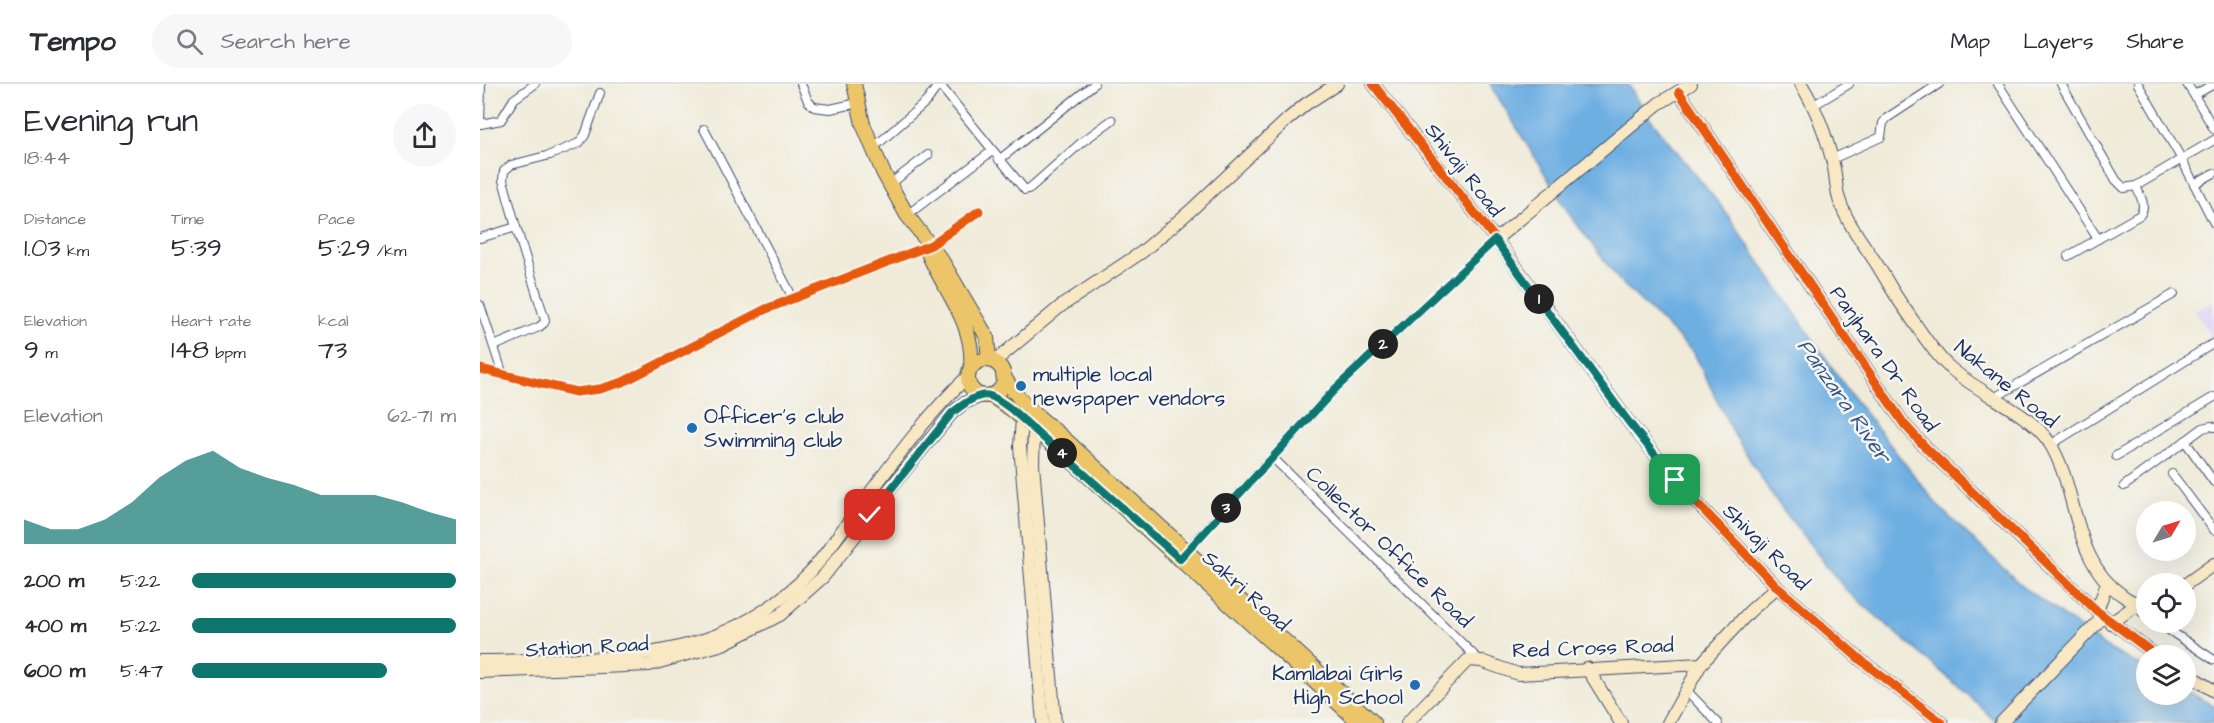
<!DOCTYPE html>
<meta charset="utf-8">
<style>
:root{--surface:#fff;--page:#f7f7f7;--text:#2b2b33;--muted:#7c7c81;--line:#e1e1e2;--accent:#0f766e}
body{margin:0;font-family:"Architects Daughter",sans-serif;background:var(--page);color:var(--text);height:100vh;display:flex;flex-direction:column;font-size:22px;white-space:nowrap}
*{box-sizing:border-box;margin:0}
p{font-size:20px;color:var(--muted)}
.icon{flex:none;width:33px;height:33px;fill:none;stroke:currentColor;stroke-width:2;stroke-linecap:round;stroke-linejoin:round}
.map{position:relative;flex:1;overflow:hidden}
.drawer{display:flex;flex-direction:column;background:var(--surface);width:480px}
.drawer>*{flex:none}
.needle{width:39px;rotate:52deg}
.controls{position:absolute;left:1656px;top:417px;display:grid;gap:12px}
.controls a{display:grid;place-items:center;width:60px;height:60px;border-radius:50%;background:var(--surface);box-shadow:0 6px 24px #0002;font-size:30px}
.pin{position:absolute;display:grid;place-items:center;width:51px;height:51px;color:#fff;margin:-26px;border-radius:12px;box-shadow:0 3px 9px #0006}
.km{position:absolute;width:30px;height:30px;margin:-15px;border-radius:50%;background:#222;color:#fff;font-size:16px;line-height:30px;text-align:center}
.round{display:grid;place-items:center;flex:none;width:63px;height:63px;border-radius:32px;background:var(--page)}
.summary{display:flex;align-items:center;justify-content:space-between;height:102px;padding:0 24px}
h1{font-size:33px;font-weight:600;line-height:45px}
.metrics{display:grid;grid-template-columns:repeat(3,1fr);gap:9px;height:102px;padding:6px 24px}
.metrics div{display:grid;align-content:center}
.metrics b{font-size:26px;font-weight:600}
.metrics small{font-size:16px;font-weight:400}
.metrics p{font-size:16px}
.chart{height:168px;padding:12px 24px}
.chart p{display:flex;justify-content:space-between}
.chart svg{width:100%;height:108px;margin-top:6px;fill:var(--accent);opacity:.7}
ul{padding:0 24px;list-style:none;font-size:20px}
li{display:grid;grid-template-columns:96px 72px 1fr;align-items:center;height:45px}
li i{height:15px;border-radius:8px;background:var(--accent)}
header{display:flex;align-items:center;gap:36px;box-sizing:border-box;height:84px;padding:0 30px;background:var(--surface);border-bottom:2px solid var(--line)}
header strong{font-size:28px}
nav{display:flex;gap:33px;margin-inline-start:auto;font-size:21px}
.search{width:420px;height:54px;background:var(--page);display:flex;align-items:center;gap:15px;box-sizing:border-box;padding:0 21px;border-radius:33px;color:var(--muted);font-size:22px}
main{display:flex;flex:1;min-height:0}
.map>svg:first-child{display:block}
</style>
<header>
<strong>Tempo</strong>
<div class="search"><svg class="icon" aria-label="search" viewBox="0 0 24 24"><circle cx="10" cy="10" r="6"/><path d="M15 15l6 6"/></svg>Search here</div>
<nav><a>Map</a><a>Layers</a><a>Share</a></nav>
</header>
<main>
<section class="drawer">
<div class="summary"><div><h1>Evening run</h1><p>18:44</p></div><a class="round"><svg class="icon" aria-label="share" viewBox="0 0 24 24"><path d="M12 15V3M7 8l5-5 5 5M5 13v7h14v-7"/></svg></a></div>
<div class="metrics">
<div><p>Distance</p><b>1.03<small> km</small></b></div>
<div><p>Time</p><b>5:39</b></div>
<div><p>Pace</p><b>5:29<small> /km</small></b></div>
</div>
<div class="metrics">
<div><p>Elevation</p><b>9<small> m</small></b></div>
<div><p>Heart rate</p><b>148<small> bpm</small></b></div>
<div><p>kcal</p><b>73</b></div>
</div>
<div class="chart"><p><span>Elevation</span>62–71 m</p>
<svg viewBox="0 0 160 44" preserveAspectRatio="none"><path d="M0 44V34L10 38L20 38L30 34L40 27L50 17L60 10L70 6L80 13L90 17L100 20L110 24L120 24L130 24L140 27L150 31L160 34V44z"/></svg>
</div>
<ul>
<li><b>200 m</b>5:22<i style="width:100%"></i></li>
<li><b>400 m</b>5:22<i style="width:100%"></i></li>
<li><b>600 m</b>5:47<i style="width:74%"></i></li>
</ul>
</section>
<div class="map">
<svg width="1734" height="639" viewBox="0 0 1734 639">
<rect width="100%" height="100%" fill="#f6f6f2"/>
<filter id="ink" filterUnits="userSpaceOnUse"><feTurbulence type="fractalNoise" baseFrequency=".0167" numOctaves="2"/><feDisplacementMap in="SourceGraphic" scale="12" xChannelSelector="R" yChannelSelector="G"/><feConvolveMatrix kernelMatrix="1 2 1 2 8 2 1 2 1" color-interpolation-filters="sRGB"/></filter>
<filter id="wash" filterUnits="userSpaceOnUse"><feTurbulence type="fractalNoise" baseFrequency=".008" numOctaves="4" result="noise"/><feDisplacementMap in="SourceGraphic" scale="24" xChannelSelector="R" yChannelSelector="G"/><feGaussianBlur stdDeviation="1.35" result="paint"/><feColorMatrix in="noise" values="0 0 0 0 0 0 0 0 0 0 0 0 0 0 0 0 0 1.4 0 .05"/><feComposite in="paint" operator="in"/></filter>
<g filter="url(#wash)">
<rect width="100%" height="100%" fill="#f0ebd9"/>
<polygon fill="#dcd5f6" points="1734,217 1734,257 1715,226"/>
<polygon fill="#6eafe2" stroke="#446fa0" stroke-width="1.5" points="1010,0 1148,0 1169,33 1244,126 1371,311 1458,422 1542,502 1627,564 1666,585 1666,610 1706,610 1706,606 1734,622 1734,639 1517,639 1486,609 1365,505 1294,414 1252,347 1214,269 1139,196 1090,131"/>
</g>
<g filter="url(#ink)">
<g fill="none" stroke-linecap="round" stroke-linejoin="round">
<g stroke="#3b4b70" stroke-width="10">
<g id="street">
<polyline points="321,0 328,17 334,23 350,25 378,19"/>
<polyline points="459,0 545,106 550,104 602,58 632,36"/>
<polyline points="1518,0 1618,155"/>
<polyline points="1581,0 1636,96 1644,104 1656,102 1734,56"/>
<polyline points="1658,0 1701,74 1734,139"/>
<polyline points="1707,0 1714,11"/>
<polyline points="1734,0 1714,11 1734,45"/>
<polyline points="1334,21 1369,0"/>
<polyline points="0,40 1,0"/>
<polyline points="1,40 21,36 34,15 55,0"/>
<polyline points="224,45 313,214"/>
<polyline points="392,65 447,17 459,0"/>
<polyline points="1352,75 1401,53 1403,39 1407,34 1459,0"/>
<polyline points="519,76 614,0"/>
<polyline points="410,100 448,71"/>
<polyline points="1714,100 1734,89"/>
<polyline points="427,131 512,67"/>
<polyline points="0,154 36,143"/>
<path d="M1588,172L1660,131C1667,121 1660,112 1656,102"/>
<polyline points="0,221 23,291"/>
<polyline points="14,262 59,243 64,239 65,236 36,143 23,96 24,87 31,81 70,71 99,59 105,51 120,9"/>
<polyline points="0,285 96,308 120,305 143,298 286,225 451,161 499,127"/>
<polyline points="1512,315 1694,210"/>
<polyline points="1705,357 1734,398"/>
<polyline points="1570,361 1734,259"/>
<polyline points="1636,372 1734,313"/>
<polyline points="793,374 1000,577"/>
<polyline points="1692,390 1734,446"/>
<polyline points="1644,402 1723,344 1731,342 1734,343"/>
<polyline points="704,470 855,305 1015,156"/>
<polyline points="1654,522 1666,531"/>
<polyline points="1677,538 1734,576"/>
<polyline points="1206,606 1238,639"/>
</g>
</g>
<g stroke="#3b4b70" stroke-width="14">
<g id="secondary">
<polyline points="893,0 1024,166 1148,337 1195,396 1297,503 1382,577 1462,639"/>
<path d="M1321,0C1338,27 1347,53 1354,84C1356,94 1356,105 1359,115C1367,140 1384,160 1398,182C1406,195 1413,208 1422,221C1434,237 1453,269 1468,282C1497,309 1548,327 1569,358C1599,405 1591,476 1642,511C1650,517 1656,520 1666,519"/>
<polyline points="1199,8 1424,340 1445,363 1617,527 1677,572"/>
<polyline points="1015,156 1178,20 1211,0"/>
<polyline points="514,278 581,222 662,168 710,127 808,35 826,20 857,0"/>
<polyline points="542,335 540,362 563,639"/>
<polyline points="554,345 553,381 575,639"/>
<polyline points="1706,500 1734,480"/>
<polyline points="1617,527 1627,499"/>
<polyline points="1631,539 1658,520"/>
<path d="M0,577C122,574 239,585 331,487C346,471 357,452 370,436C407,386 443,335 488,292"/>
<polyline points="1107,584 1141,639"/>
<polyline points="0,588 169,581 243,560 300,531 343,493 382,443 398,419 472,329 484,319 502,312"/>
<polyline points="1706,589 1734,607"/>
<polyline points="927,639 988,576 1001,577 1038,590 1221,580 1269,528 1297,503"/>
<polyline points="1188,639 1221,580"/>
<polyline points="1521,639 1623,533"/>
</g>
</g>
<g stroke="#3b4b70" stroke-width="16">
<g id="primary">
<polyline points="374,0 383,40 403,88 427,131 462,177 507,253 509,276"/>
<path d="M446,164C462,205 495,237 491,283"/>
<circle cx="506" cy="294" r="18"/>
<path d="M523,291C540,321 562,335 587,357L894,639"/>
<polyline points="510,311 531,325 597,382 880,639"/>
</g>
</g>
<use href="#street" stroke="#fff" stroke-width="8"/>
<use href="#secondary" stroke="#f8e8c3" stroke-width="12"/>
<use href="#primary" stroke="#edc569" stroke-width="14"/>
<g stroke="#f6f6f2" stroke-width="13">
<g id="cycleway">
<polyline points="893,0 1024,166 1148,337 1195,396 1297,503 1382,577 1462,639"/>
<polyline points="1199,8 1424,340 1445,363 1617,527 1677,572"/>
<polyline points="0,285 96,308 120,305 143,298 286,225 451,161 499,127"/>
</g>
</g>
<use href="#cycleway" stroke="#e8590c" stroke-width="9"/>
</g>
</g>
<g fill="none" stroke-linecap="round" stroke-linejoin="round" filter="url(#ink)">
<g stroke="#fff" stroke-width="12">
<path id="route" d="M390,431L472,329C481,322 498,308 510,312C517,314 525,321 531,325L700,475L855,305L1015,156L1148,337L1195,396"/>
</g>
<use href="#route" stroke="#0f766e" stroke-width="8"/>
</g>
<g fill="#1f6fb2" stroke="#f6f6f2" stroke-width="2">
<circle cx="541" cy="302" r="6"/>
<circle cx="212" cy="344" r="6"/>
<circle cx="935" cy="601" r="6"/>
</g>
<g text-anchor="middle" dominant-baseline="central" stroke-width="5" stroke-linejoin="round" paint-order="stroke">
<g font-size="21" fill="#1b2f5e" stroke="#f6f6f2">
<text transform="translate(984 86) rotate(52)">Shivaji Road</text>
<text transform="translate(1404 275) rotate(55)">Panjhara Dr Road</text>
<text transform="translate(1526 300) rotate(39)">Nakane Road</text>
<text transform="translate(909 463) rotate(44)">Collector Office Road</text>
<text transform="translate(1286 463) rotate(45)">Shivaji Road</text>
<text transform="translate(766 507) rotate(42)">Sakri Road</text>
<text transform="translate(107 563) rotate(-3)">Station Road</text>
<text transform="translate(1113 564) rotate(-2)">Red Cross Road</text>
</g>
<g font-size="21" fill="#1b2f5e" stroke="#f6f6f2" text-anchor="start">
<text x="553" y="290">multiple local<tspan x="553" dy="24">newspaper vendors</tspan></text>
<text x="224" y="332">Officer's club<tspan x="224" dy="24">Swimming club</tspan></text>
<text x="923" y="589" text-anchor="end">Kamlabai Girls<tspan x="923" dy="24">High School</tspan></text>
</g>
<g font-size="22" font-style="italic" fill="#345586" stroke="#f6f6f2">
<text transform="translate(1364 317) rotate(55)">Panzara River</text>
</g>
</g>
</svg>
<div class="controls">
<a><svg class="needle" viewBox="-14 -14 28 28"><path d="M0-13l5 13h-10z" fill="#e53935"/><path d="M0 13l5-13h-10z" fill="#7c7c81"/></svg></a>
<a><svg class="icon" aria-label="locate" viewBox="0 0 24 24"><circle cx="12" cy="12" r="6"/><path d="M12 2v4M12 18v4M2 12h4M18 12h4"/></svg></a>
<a><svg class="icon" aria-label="layers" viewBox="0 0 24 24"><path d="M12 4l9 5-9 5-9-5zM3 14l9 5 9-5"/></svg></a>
</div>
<div class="pin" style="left:1195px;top:396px;background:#1e9e55"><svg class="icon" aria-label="arrive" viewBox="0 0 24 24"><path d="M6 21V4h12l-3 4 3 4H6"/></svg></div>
<div class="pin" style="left:390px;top:431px;background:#d93025"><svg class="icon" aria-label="check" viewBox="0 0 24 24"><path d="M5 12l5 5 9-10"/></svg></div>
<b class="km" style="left:1059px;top:215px">1</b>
<b class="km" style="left:903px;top:260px">2</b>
<b class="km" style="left:746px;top:424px">3</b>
<b class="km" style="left:582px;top:369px">4</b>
</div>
</main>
